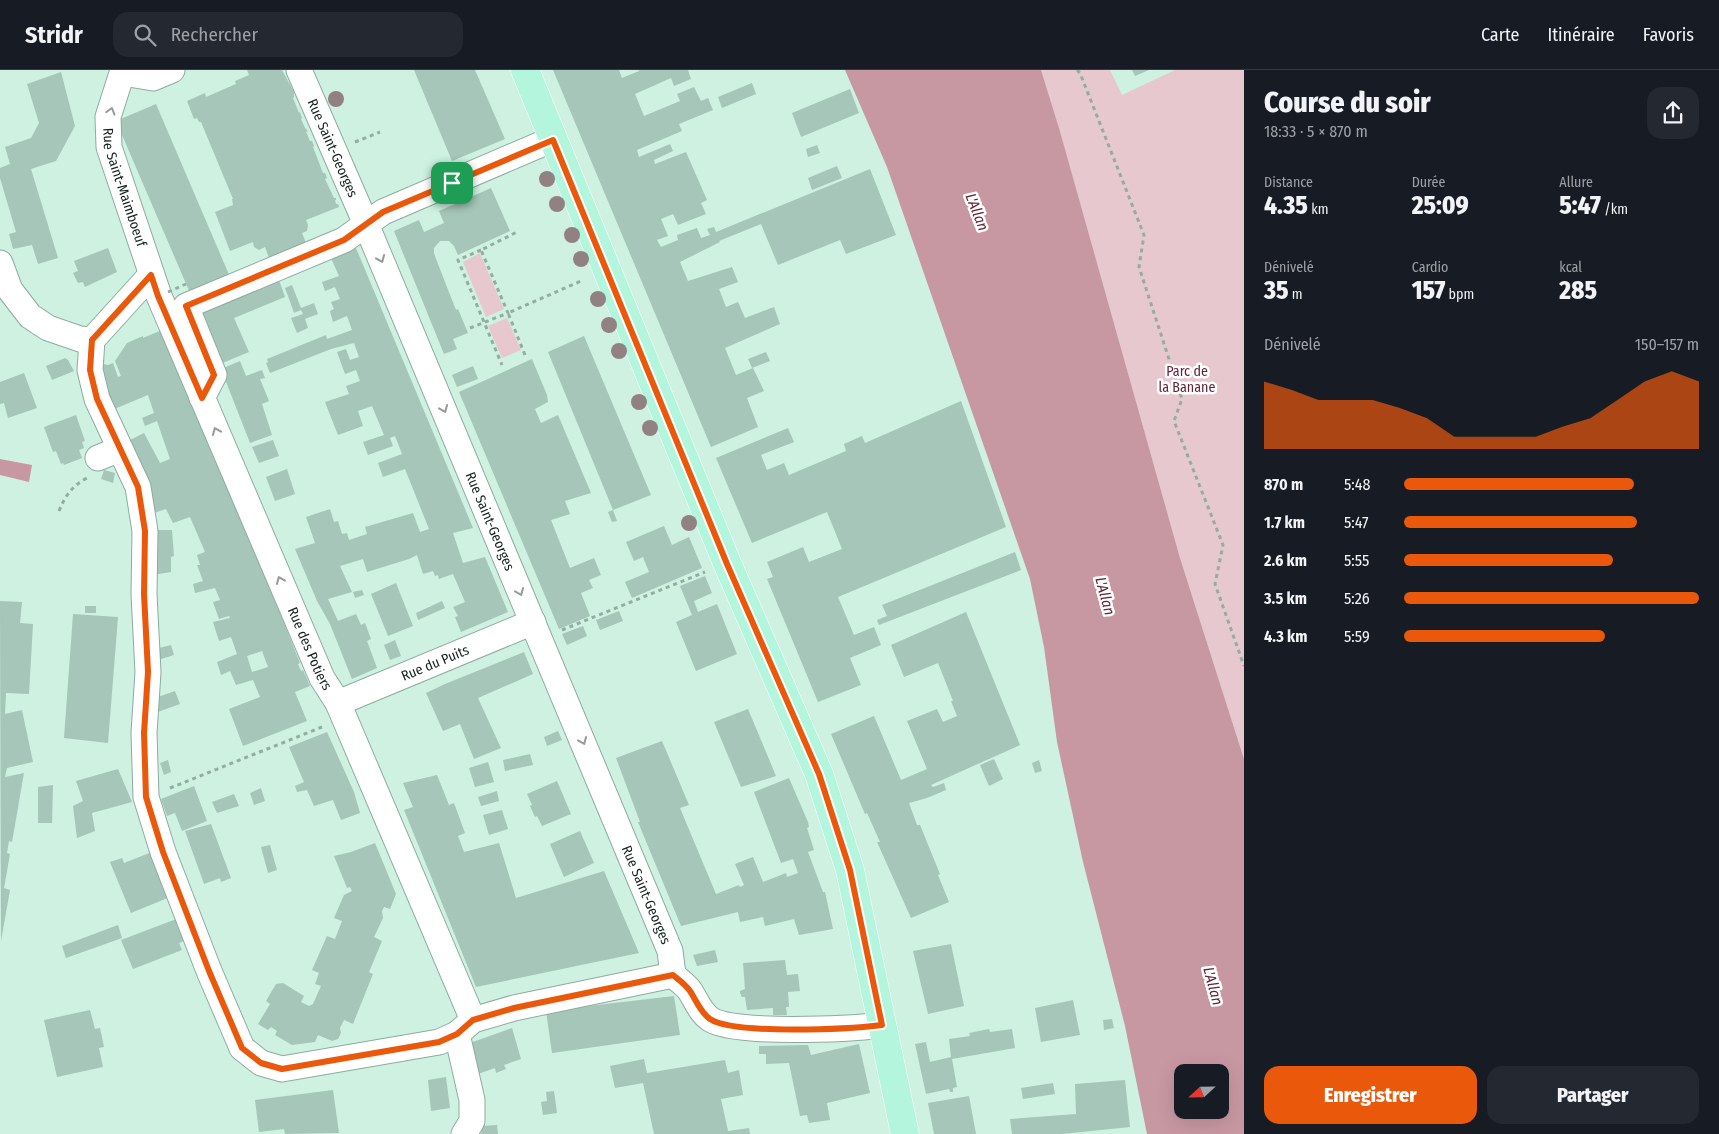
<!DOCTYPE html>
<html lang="fr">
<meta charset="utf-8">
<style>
:root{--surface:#171b24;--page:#242831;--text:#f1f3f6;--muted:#9ea1a6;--line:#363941;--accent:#ea580c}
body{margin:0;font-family:"Fira Sans Condensed",sans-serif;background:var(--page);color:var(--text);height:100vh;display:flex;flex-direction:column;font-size:19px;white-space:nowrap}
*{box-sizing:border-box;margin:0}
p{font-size:16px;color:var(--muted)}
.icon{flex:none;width:28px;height:28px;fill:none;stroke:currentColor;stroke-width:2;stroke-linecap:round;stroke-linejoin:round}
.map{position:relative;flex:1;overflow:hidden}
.drawer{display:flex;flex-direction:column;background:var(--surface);width:475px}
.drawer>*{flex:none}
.needle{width:32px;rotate:248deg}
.fabs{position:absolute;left:1174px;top:994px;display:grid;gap:10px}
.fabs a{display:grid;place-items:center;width:55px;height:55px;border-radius:10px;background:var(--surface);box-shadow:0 5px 20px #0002;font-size:25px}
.pin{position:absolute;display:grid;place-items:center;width:42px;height:42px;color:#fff;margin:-21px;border-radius:10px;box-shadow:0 2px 8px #0006}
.round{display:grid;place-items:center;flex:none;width:52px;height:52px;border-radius:15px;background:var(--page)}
.head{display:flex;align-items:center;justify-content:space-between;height:85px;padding:0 20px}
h1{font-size:28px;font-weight:800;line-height:38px}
.metrics{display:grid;grid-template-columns:repeat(3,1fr);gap:8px;height:85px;padding:5px 20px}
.metrics div{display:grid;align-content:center}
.metrics b{font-size:25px;font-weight:800}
.metrics small{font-size:14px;font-weight:400}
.metrics p{font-size:14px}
.chart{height:140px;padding:10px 20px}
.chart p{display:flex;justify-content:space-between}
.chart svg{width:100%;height:90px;margin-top:5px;fill:var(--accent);opacity:.7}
.primary-button{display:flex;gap:10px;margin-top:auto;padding:10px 20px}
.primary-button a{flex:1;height:58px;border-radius:15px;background:var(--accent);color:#fff;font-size:20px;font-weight:800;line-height:58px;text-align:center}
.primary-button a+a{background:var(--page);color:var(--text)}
ul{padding:0 20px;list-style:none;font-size:16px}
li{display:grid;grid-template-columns:80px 60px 1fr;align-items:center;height:38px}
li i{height:12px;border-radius:6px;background:var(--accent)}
header{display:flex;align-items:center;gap:30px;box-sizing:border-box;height:70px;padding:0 25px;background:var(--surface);border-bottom:1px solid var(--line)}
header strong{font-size:24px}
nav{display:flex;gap:28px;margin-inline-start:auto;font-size:18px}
.search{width:350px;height:45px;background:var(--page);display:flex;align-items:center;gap:12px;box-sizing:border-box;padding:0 18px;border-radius:15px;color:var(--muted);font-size:19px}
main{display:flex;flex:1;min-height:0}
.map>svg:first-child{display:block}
</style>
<header>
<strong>Stridr</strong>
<div class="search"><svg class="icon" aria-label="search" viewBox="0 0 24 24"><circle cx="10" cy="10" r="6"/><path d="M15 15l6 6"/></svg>Rechercher</div>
<nav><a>Carte</a><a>Itinéraire</a><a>Favoris</a></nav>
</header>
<main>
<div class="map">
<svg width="1244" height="1064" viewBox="0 0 1244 1064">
<rect width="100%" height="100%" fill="#cef1e2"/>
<g fill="#e7c8ce">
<polygon points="1041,0 1110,0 1122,25 1175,0 1244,0 1244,689 1180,488 1059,59"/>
<polygon points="480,183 504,239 486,247 463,192"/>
<polygon points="507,248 521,280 502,288 488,256"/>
</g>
<g fill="#c898a2" fill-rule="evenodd">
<path d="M845,0H1041L1059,58L1180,488L1244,689V1064H1147L1125,956L1083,792L1057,672L1044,577L1030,509L887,97ZM1220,1002V1040H1182V1002Z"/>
<polygon points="0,389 32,395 29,412 0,405"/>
</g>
<g fill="#a5c6b8" fill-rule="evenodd">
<polygon points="247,0 282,0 294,22 294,27 293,28 299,43 300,42 302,48 301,49 305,58 308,61 306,62 310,71 312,71 314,76 313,77 323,103 325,103 327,108 325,109 334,128 336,128 336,130 335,130 336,134 338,134 339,137 306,150 308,155 307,161 302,163 306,173 269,188 265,177 259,180 254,177 253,172 230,181 215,142 233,135 232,129 233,129 201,52 199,52 197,48 194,49 187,31 205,23 206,27 236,14 235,11 249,5"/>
<polygon points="414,0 475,0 505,69 452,91"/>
<polygon points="553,0 619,0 622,8 639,1 639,0 688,0 691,9 674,16 671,8 635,24 644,46 680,31 677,24 694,17 701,31 708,28 713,40 679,54 682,61 637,80 639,87 670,74 673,81 654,90 655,94 686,82 707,130 701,133 706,144 678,155 673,144 661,149 668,166 657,170 661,177 678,170 677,165 697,158 701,168 710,165 707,159 714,157 716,162 870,99 896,165 846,184 840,170 778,195 761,154 719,171 720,172 680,192 688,211 732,197 738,212 719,219 726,237 738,232 745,248 774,237 780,254 725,278 736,305 753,298 764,321 747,328 758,357 711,377"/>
<polygon points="1132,0 1149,0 1135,6"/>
<polygon points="61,2 75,56 56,91 31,99 58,188 38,194 32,175 13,179 9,164 16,162 0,108 0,98 10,94 5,77 31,68 39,53 27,14"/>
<polygon points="752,13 756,24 722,38 718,27"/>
<polygon points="850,19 859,43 801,67 792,43"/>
<polygon points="156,34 230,207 190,223 116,51"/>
<polygon points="817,75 820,83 808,87 806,79"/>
<polygon points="837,96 842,108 812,120 808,108"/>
<polygon points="491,118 510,161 458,185 454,176 449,171 440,171 434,178 434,183 436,189 456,240 458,239 468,263 453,269 457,279 444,284 394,161 419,150 424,162 444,153 439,141"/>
<polygon points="108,178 117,202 85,217 83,212 78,213 73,203 78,201 74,191"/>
<polygon points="356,178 473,458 453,463 463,493 485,487 508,542 461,562 455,547 458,546 453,537 465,532 453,504 439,509 438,505 435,506 433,501 423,504 417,485 409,489 367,502 363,489 340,496 352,522 328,529 338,551 356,544 361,555 365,553 371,569 367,571 377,598 352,609 330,554 317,531 295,479 315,473 306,447 330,439 334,452 338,451 342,464 347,463 349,470 367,464 365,457 413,443 420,462 429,459 405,399 383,407 378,393 402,384 395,366 390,368 393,376 368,385 363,372 384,365 372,336 358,341 363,356 338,365 332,350 325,332 349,324 346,316 360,311 356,300 345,304 337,282 346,279 350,290 359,287 354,273 331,279 270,303 266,293 268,292 267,289 326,265 327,269 352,260 347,246 333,252 330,241 334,239 331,232 340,229 335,217 325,221 322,212 339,206 331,188"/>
<polygon points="279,210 285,227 234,248 249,282 220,294 198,243 242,224 243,226"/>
<polygon points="292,215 301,238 314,233 318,244 305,249 308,258 297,263 291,248 303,244 301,240 294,243 288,226 285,218"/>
<path d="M162,260L248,463L300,593L298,594L301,601L303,600L310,616L295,622L307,651L243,676L229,639L260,627L253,610L236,615L230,601L221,605L217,592L237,584L231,567L219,571L213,552L230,548L229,546L219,549L213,532L220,530L215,518L195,523L193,514L203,511L197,495H200L197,485L205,482L190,447L173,453L166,439L151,444L126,372L144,363L160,393L170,389L157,351L145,356L142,348L154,343L148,325L112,340L99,293L108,295L113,293L118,307L121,306L115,291L127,273L143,266V268ZM262,581L268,597L252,602L247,586Z"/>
<polygon points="584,266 651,425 613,440 548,282"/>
<polygon points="766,282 770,291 752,298 748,289"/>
<polygon points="65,288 68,290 74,301 52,310 46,296"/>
<polygon points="532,289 547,325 548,332 535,339 541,353 558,345 591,423 565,431 570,444 551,450 570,498 594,488 601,505 589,510 593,518 581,523 590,546 559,559 459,322"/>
<polygon points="240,291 246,306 262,300 265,308 260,309 269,331 262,334 272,365 250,373 221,299"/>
<polygon points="473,296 478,309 457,317 452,305"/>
<polygon points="24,303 37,338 8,348 4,333 0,334 0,312"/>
<polygon points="961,331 1006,457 838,527 854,565 874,557 881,575 850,588 861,615 818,632 767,509 773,507 767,492 803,477 809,492 842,479 827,442 752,473 716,388 788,358 794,372 761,385 767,400 784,393 789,405 846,381 844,374 862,366 865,373"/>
<polygon points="76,345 85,371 82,372 84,378 79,380 82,388 64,395 63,393 61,394 56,381 53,382 44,357"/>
<polygon points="273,370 279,386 259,393 252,377"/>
<polygon points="287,399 295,424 275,431 266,407"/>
<polygon points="104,400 115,403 113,413 101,409"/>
<polygon points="613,440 617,451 612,452 608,442"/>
<polygon points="664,456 672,475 689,467 702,498 632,528 625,512 649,502 643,487 634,491 626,472"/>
<polygon points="152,460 172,460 174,486 171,487 171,502 153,505"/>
<polygon points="1015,482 1021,500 879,555 877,550 887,546 882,535"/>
<polygon points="705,506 712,523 694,531 698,542 717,534 737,584 696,601 676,552 692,545 680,516"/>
<polygon points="396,513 413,556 388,566 371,524"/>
<polygon points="362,520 364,525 355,528 353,522"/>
<polygon points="0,531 22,532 20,553 33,554 29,624 6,623 5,644 22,640 33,692 7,698 5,707 24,703 12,772 9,771 7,783 10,784 4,818 10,820 1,871"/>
<polygon points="442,531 445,538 418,550 416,543"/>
<rect x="85" y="536" width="11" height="7"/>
<polygon points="619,541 623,551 600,560 596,550"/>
<polygon points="966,542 1020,675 931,715 933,717 944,713 946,720 927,728 909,733 917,755 920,755 940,804 938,805 949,832 911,848 877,772 880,772 867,743 865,744 831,664 874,646 901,710 927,699 907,651 937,639 943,652 957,646 951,631 953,631 938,593 904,607 891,575"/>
<polygon points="73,544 118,547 108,673 64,668"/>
<polygon points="583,556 587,566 567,575 562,564"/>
<polygon points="395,570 401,586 390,590 384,575"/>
<polygon points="171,575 174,585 158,590 155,579"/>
<polygon points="524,582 533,604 478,628 501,678 474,689 460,654 443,661 426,623 445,614"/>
<polygon points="175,621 180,634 155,643 155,628"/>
<polygon points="748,639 776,706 741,717 714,652"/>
<polygon points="558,661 562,670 547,676 544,667"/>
<polygon points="327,662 354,722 360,743 341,750 333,730 314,736 307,720 297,722 295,716 304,712 289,677"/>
<polygon points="662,671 689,735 680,738 716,824 739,815 740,817 744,815 735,794 753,787 763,812 786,803 787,807 798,803 793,789 781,793 754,722 789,708 808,752 809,757 807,758 814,780 808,782 823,822 825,822 833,859 799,865 794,849 765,856 763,847 740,852 738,842 681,856 638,752 640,752 616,688"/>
<polygon points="530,684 533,695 505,701 503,690"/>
<polygon points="994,689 1003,709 989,716 980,695"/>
<polygon points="168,690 171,702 164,705 160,693"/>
<polygon points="1039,690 1042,701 1035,703 1032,693"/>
<polygon points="488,692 494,712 475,717 469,698"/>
<polygon points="118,699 132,732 92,743 95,761 77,768 73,736 83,731 76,711"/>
<polygon points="437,705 449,735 454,733 465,763 458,766 464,782 499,773 516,828 604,801 639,883 476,917 404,740 413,737 403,713"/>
<polygon points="557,711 571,744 542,756 537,746 535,747 530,736 532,735 527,724"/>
<polygon points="53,715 52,753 38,753 38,717"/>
<polygon points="194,716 207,751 182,761 175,743 167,746 161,729"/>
<polygon points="261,718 265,731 254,735 250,723"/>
<polygon points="497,721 499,731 481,736 478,727"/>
<polygon points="234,724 239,736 217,743 212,732"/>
<polygon points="502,740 508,759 489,765 483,745"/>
<polygon points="211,754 231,808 221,812 220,808 204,814 185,761"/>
<polygon points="580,761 594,793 564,807 550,774"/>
<polygon points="375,773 396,824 390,839 384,837 382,841 383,848 374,867 382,871 369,902 373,904 353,954 344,950 340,958 341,963 338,969 332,971 318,965 315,972 292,975 275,965 277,961 271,957 268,960 258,954 270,934 266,931 276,914 283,913 304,926 301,932 309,936 313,934 321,916 315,914 319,903 312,900 327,866 335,869 342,851 334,848 344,825 352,821 350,817 347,818 334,786 351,782"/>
<polygon points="270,775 277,800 268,803 261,777"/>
<polygon points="152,782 170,827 131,843 110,792 122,788 124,793"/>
<polygon points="179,848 188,869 179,873 182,880 133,899 121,870"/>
<polygon points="118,855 122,868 66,888 62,876"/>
<polygon points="951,874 964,936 928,944 913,881"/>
<polygon points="715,880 718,892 697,896 693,885"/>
<polygon points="785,890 787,905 798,904 800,921 788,922 789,937 786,937 787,945 773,945 773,938 747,940 745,927 742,927 740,923 740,921 745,919 743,893"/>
<polygon points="674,926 680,965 552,983 546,941"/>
<polygon points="1073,930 1080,965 1041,972 1035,938"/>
<polygon points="90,940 95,959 100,958 104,977 99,978 103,997 57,1007 44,950"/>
<polygon points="1112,949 1114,958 1104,960 1103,950"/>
<polygon points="512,958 521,989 504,995 506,999 496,1003 495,998 478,1004 470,973"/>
<polygon points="989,959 990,962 1012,959 1015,978 952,989 957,1017 953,1018 953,1022 950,1022 949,1019 926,1024 915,974 926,972 930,992 951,987 949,969 970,966 969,963"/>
<polygon points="859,974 870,1023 827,1033 830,1050 809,1053 807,1045 800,1046 789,993 766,994 766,984 759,984 759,976 808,975 811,985"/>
<polygon points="644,989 647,1003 725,990 728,1003 739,1000 743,1025 721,1029 728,1061 749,1058 750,1064 654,1064 643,1013 615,1018 610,996"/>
<polygon points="446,1007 450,1038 431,1041 428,1010"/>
<polygon points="1125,1010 1130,1057 1062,1064 1012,1064 1010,1049 1076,1044 1075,1014"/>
<polygon points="1053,1013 1055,1024 1023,1029 1021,1018"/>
<polygon points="333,1020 339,1063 285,1064 284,1059 259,1062 255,1030"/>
<polygon points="554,1021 557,1043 543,1045 541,1032 547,1031 546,1022"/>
<polygon points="969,1026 976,1064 934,1064 928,1033"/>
<polygon points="497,1055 498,1064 481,1064 482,1056"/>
</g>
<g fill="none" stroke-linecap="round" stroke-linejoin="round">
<g stroke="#8cac9f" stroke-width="27">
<g id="minor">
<path id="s1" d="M123,0L108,47L109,77L159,226L322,608L338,633L473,950"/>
<path id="s2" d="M299,0L366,154L670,881L673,905"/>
<polyline points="123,3 153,8 172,0"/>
<polyline points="0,193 10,220 30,246 48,258 80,269 92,270"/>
<polyline points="151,205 92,270 90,300 97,329 138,417 145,461 144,524 148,602 144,663 146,727 163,782 209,901 242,978 261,993 282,999 439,972 457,964 473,950 514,938 673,905"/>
<polyline points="202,328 214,305 186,236 344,170 383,142 553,69"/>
<polyline points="98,388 120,379"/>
<path id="s3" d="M338,633L533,552"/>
<path d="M673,905C678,910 686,915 690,921C696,930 700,942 710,949C733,965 851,959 882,955"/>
<polyline points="457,964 472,1030 472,1051 464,1064"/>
</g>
</g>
<g stroke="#fff" stroke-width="29">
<polyline id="major" points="525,0 727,493 819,704 850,800 905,1064"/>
</g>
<g stroke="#92ada1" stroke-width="3" stroke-dasharray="4 4" stroke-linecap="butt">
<polyline points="1077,0 1080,3 1144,165 1139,197 1182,329 1174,351 1223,475 1215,514 1244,596"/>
<polyline points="355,72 380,62"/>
<polyline points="481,180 458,190 502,295"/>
<polyline points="470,258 508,243 481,180 519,161"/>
<polyline points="525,285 508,243 581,211"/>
<path d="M59,441C65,426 72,416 87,408"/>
<polyline points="562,560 705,502"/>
<polyline points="170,718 322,657"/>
</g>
<use href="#minor" stroke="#fff" stroke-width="25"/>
<use href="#major" stroke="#b3f5dd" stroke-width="28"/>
<polyline stroke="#92ada1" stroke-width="3" stroke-dasharray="4 4" stroke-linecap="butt" points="168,222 186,214"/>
</g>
<g fill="#928183">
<circle cx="336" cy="29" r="8"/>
<circle cx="547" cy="109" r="8"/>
<circle cx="557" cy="134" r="8"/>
<circle cx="572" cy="165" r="8"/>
<circle cx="581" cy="189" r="8"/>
<circle cx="598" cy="229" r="8"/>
<circle cx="609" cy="255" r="8"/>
<circle cx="619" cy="281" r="8"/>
<circle cx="639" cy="332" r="8"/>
<circle cx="650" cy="358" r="8"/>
<circle cx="689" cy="453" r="8"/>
</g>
<defs><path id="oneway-chevron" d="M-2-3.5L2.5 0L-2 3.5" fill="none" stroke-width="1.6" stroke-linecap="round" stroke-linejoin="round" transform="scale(1.25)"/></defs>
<g stroke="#969b99">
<use href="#oneway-chevron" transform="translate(111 41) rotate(-74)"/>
<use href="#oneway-chevron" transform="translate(381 189) rotate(67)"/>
<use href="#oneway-chevron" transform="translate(444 339) rotate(67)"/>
<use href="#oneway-chevron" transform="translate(216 361) rotate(-113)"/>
<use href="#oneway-chevron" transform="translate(280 510) rotate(-113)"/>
<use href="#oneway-chevron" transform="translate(520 522) rotate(67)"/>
<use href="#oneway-chevron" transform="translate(583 671) rotate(67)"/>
</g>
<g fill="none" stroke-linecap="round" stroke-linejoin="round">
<g stroke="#fff" stroke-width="10">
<path id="route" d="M553,70L727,494L819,704L850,800L882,955C851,959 734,965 710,949C700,942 696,930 690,921C686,915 679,910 673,905L514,938L473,950L457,964L439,972L282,999L261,993L242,978L209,901L163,782L146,727L144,663L148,602L144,524L145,461L138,417L97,329L90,300L92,270L151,205L158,226L202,328L214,305L186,236L344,170L383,142Z"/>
</g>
<use href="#route" stroke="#ea580c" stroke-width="6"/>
</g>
<g text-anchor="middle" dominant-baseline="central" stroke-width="5" stroke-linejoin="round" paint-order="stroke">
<g font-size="14" fill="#15211c" stroke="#fff">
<text stroke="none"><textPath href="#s2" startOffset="85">Rue Saint-Georges</textPath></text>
<text stroke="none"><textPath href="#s1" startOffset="122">Rue Saint-Maimboeuf</textPath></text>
<text stroke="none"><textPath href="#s2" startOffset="490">Rue Saint-Georges</textPath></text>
<text stroke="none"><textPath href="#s1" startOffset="620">Rue des Potiers</textPath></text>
<text stroke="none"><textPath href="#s3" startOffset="105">Rue du Puits</textPath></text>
<text stroke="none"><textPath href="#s2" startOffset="895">Rue Saint-Georges</textPath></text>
</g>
<g font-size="14" fill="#612536" stroke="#fff">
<text x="1187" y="301">Parc de<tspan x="1187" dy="16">la Banane</tspan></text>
</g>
<g font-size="15" font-style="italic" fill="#612536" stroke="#fff">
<text transform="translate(977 142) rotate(69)">L'Allan</text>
<text transform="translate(1105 526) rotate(75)">L'Allan</text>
<text transform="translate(1213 916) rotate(75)">L'Allan</text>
</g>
</g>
</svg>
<div class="fabs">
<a><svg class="needle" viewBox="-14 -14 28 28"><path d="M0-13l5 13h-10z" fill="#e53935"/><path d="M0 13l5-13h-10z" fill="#9ea1a6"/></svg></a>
</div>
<div class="pin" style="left:452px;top:113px;background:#1e9e55"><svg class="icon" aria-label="arrive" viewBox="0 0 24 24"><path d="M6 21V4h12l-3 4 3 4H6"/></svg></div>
</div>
<section class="drawer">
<div class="head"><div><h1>Course du soir</h1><p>18:33 · 5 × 870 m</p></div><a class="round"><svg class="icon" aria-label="share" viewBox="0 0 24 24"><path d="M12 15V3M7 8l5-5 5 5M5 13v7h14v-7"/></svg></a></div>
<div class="metrics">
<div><p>Distance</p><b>4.35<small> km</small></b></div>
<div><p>Durée</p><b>25:09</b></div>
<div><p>Allure</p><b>5:47<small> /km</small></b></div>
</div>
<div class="metrics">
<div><p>Dénivelé</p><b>35<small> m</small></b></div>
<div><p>Cardio</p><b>157<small> bpm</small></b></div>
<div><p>kcal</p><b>285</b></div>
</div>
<div class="chart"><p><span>Dénivelé</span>150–157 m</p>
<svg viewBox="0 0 160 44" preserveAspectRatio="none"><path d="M0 44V11L10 15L20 20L30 20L40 20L50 24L60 29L70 38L80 38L90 38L100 38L110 33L120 29L130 20L140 11L150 6L160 11V44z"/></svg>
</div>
<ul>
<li><b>870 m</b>5:48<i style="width:78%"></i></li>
<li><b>1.7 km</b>5:47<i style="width:79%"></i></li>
<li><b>2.6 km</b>5:55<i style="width:71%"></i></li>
<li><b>3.5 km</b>5:26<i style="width:100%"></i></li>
<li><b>4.3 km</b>5:59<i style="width:68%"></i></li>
</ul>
<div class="primary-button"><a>Enregistrer</a><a>Partager</a></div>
</section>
</main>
